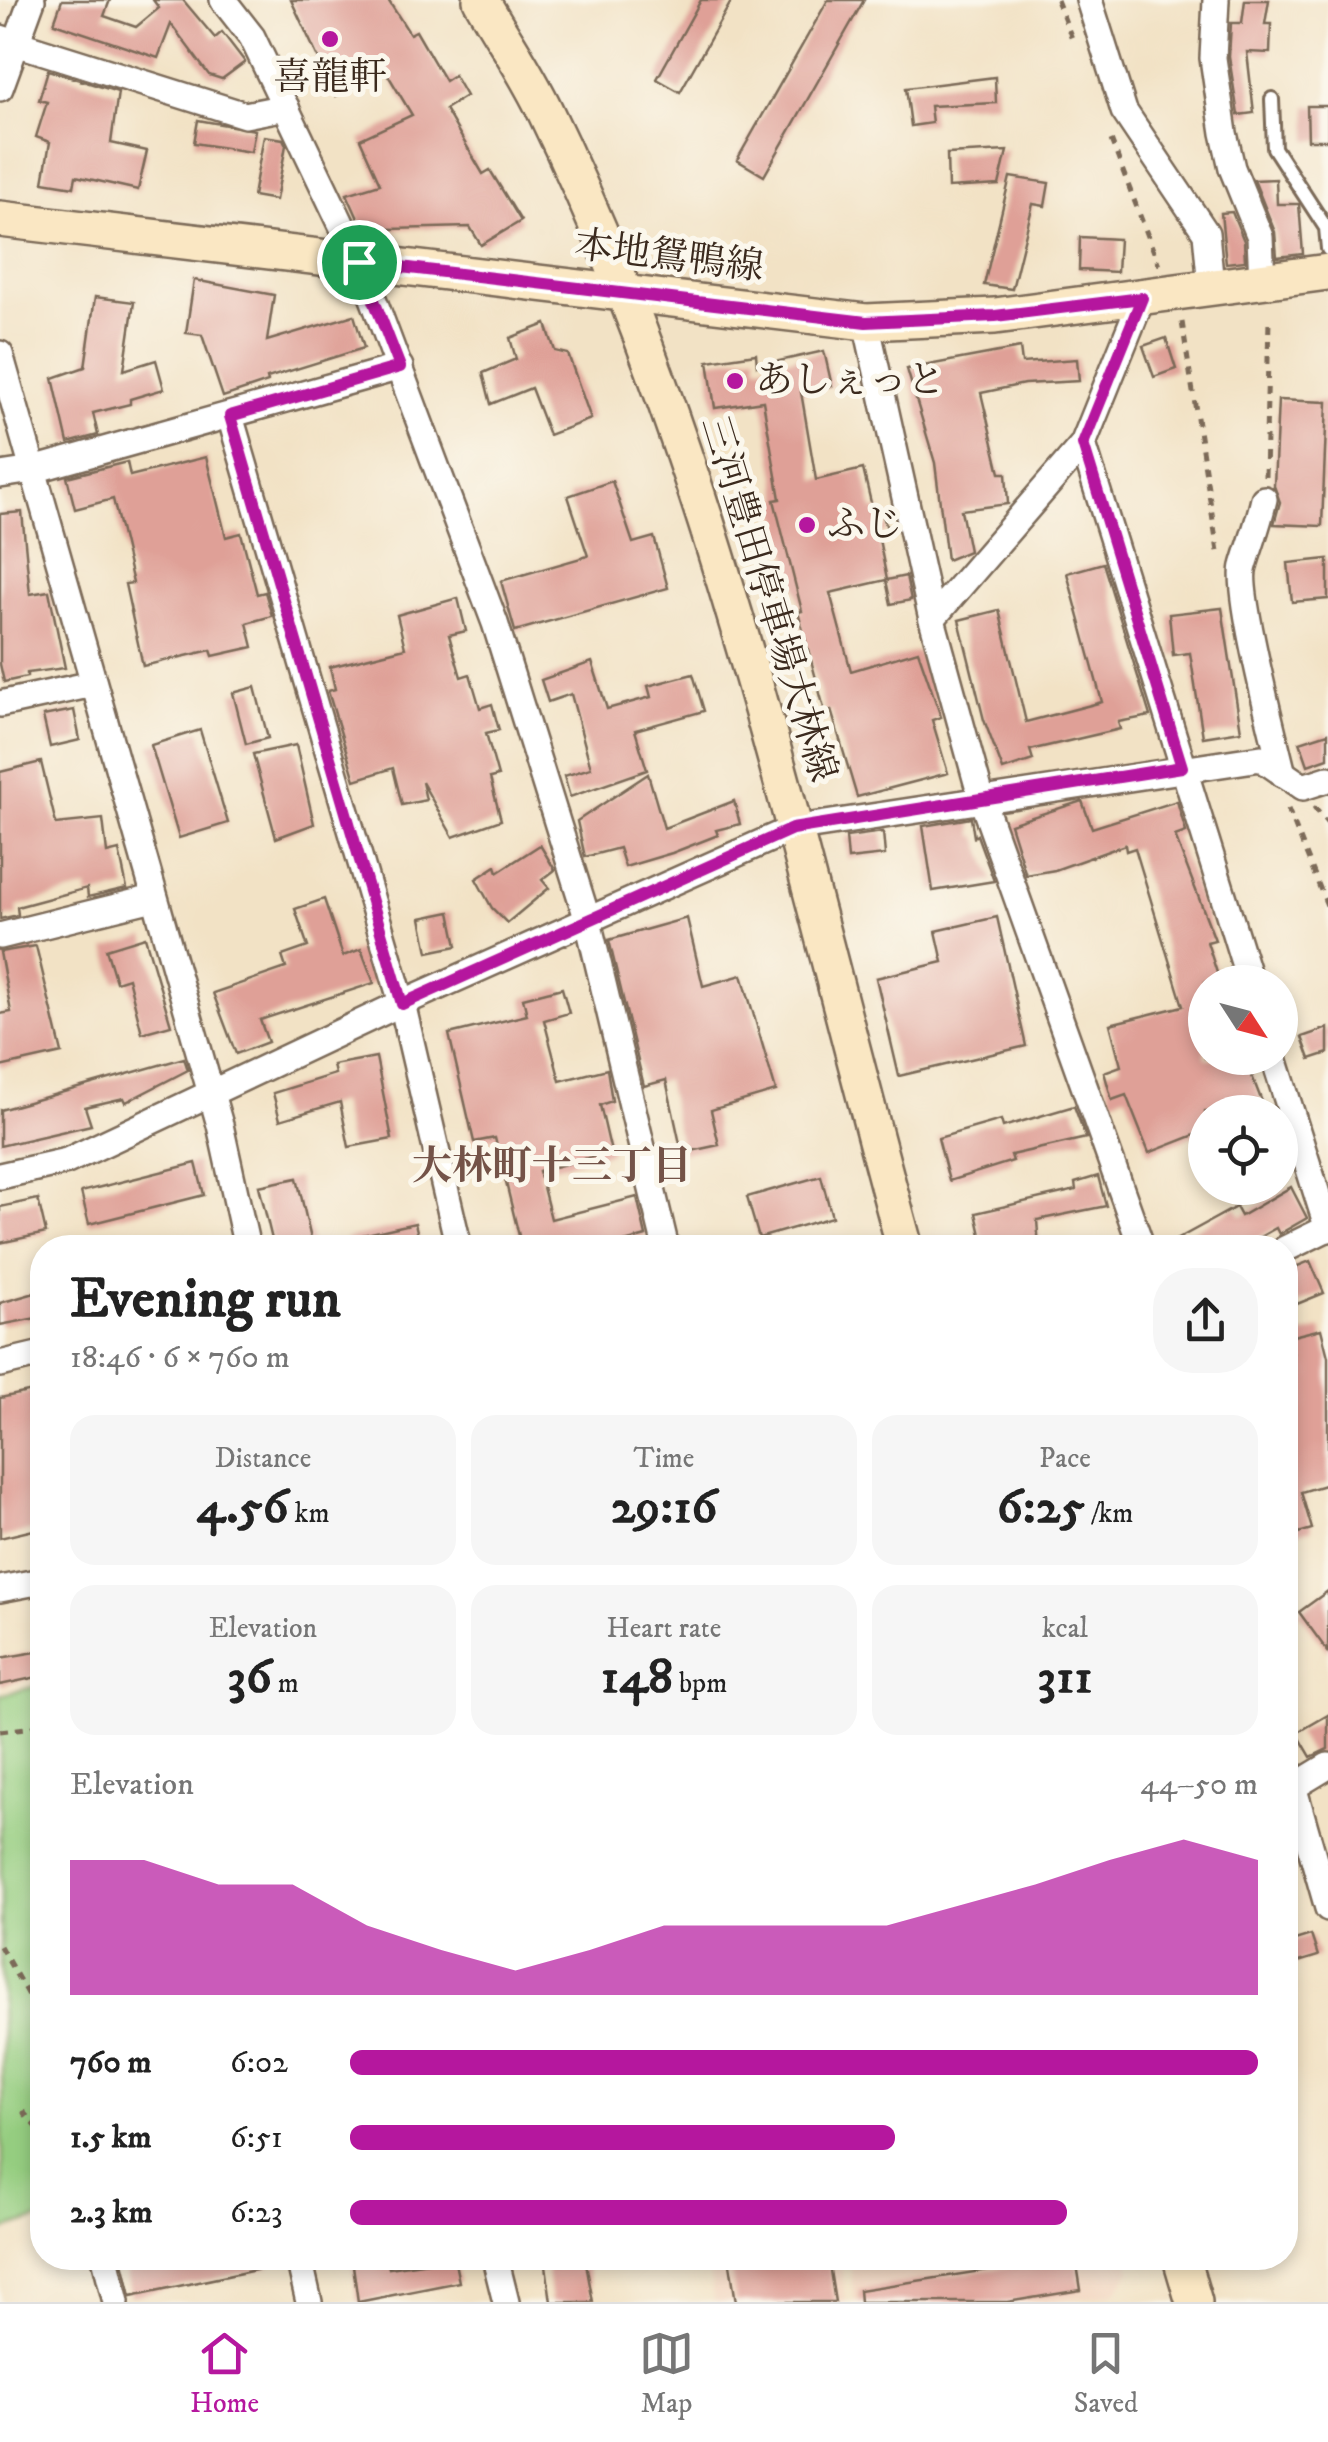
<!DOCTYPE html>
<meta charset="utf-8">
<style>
:root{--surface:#fff;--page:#f6f6f6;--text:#222;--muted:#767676;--line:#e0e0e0;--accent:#b5179e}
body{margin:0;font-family:"IM FELL DW Pica","Noto Serif JP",serif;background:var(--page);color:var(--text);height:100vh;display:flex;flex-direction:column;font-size:38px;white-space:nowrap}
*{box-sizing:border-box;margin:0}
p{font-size:32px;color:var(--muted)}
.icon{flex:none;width:55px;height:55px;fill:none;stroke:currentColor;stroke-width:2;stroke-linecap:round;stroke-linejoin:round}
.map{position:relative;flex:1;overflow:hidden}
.sheet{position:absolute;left:30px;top:1235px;width:1268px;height:1035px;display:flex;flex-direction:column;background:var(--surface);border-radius:40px;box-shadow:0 5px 15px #0003}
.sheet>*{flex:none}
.needle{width:65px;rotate:126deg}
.controls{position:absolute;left:1188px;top:965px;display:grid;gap:20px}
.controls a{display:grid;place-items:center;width:110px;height:110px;border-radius:50%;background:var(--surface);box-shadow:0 5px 15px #0003;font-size:50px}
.pin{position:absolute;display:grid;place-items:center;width:85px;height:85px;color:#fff;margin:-42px;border:5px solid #fff;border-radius:50%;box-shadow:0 2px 10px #0007}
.round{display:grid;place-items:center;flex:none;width:105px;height:105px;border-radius:40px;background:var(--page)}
.head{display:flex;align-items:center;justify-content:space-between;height:170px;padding:0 40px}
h1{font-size:55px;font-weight:700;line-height:75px}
.metrics{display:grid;grid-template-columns:repeat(3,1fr);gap:15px;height:170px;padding:10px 40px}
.metrics div{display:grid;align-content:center;border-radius:25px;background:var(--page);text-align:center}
.metrics b{font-size:50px;font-weight:700}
.metrics small{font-size:28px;font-weight:400}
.metrics p{font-size:28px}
.chart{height:280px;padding:20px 40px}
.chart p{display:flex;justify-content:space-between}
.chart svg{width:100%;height:180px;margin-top:10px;fill:var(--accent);opacity:.7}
ul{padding:0 40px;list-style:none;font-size:32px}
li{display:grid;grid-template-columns:160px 120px 1fr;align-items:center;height:75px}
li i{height:25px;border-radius:12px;background:var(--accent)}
.tab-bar{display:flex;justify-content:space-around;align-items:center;height:140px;border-top:2px solid var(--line);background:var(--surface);font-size:28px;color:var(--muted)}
.tab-bar a{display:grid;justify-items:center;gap:5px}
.tab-bar .selected{color:var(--accent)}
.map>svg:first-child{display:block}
</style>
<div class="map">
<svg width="1328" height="2302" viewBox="0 0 1328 2302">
<rect width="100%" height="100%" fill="#fbf7ec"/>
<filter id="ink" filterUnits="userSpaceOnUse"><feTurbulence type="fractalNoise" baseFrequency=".01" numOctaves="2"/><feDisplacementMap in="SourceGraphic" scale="20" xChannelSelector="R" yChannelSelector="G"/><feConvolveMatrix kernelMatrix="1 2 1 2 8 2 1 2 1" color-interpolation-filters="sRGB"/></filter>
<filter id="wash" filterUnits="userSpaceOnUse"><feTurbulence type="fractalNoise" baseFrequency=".0048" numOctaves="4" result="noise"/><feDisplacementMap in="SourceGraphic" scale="40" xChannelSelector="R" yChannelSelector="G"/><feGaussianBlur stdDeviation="2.25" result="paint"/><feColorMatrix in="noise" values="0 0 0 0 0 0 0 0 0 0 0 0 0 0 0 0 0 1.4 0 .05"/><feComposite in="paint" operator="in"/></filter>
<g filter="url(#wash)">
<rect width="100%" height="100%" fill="#f2e2c5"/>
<g fill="#f2d4be">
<polygon points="707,2258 840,2258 846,2302 714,2302"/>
<polygon points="849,2258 1127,2258 1131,2270 1115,2293 1056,2302 855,2302"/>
</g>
<polygon fill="#95cd80" stroke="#687c4f" stroke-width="2.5" points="42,1685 42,2218 3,2230 0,1695"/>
<g id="blocks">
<g fill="#dfa097">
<polygon points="62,0 110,0 104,16 136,27 159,8 153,0 183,0 215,38 222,32 245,62 222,79 209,75 171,24 158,58 54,23"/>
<polygon points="291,0 388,0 410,34 416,31 445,81 454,75 466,96 445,109 483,174 490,170 521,221 481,245 470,227 389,229 360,223 347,194 380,184 360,139 412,115 385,70 336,96"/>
<polygon points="701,0 732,0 680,92 657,79"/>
<polygon points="828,0 864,0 764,176 737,160"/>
<polygon points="1245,0 1269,0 1265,24 1271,24 1270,53 1247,52 1254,113 1238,115 1229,57 1231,23 1242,23"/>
<polygon points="48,70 118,92 111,143 147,151 138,190 76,176 74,187 43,182 50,142 36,137 47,102 39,100"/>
<polygon points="995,77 996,103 930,106 932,123 911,126 906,88"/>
<polygon points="1307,106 1328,106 1328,140 1308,140"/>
<polygon points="198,120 255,130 251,152 194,143"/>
<polygon points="264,136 283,139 286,145 276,200 253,196"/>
<polygon points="1007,151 999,185 948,188 947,154"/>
<polygon points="1010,177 1049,183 1045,206 1033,204 1012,289 984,285"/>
<polygon points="1276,179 1277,204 1299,204 1303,254 1277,257 1275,232 1254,180"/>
<polygon points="1232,212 1244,241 1245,261 1226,263 1221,213"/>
<polygon points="1080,237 1119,239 1117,272 1079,270"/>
<polygon points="194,280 274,295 267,341 354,315 364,348 267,378 268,382 223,397 202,335 186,333"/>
<polygon points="95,297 134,302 124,370 156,360 164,389 130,399 130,404 93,413 98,435 68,443 53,378 85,367"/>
<polygon points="546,324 555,351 568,354 591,419 549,435 531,388 491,404 483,373 516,359 510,338"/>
<polygon points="1166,338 1176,369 1154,377 1143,346"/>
<polygon points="1020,348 1022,363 1077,359 1079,381 1024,384 981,393 1000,473 1006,473 1008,504 961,510 969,551 947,560 935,463 907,369"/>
<polygon points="824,351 832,386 801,392 816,480 863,469 873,511 881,509 888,532 878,534 887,580 906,576 911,600 891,604 886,580 830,593 851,671 918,651 941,717 932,720 948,773 857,797 831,710 825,712 798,612 802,611 774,500 780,499 763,401 715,408 708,361 756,354 757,366"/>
<polygon points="1278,400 1327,402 1322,526 1274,524 1280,502 1274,486"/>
<polygon points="206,457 226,537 241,533 257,594 265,592 272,616 247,623 253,647 213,656 211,650 143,666 125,584 133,583 113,499 75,509 67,477 127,462 130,476"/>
<polygon points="612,481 633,543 654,537 668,588 515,631 501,581 588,556 568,496"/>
<polygon points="22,512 30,594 49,591 65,668 27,673 27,677 4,682 0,664 0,514"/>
<polygon points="1328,559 1328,599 1292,602 1288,563"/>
<polygon points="1103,563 1150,716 1118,722 1120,729 1030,750 1033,760 1003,770 984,720 959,620 999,610 1026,722 1102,702 1067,573"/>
<polygon points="458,598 466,631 449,635 461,677 470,674 480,708 492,704 499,730 486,733 498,776 490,778 501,820 453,837 422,782 426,800 402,805 393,768 355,780 328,691 335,689 330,667 405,648 397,615"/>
<polygon points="1222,608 1241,731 1203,737 1190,653 1173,655 1169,614"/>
<polygon points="592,662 607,709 651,697 648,686 693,674 704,711 635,730 647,770 570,797 564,776 591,768 571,694 548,702 541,680"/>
<polygon points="255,687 268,738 246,744 233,693"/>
<polygon points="74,710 80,740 50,747 43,716"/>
<polygon points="200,730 228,823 179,838 151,745"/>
<polygon points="1328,733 1328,758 1308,765 1300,742"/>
<polygon points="296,745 314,824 276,838 253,754"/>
<polygon points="41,762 56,824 103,819 107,853 119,850 127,888 88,897 87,888 17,907 18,915 0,919 0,772"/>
<polygon points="648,774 664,828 734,801 740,824 716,830 718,835 672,853 625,867 619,848 585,857 577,821"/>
<polygon points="1082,801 1092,828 1177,801 1186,832 1175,836 1215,940 1207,942 1220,982 1205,982 1205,1058 1245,1058 1266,1112 1205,1112 1205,1131 1149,1153 1126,1095 1112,1100 1104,1072 1121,1066 1110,1024 1183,1006 1135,848 1126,851 1125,845 1055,870 1026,875 1010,824"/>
<polygon points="971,818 974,837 977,835 994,881 933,891 923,826"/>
<polygon points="883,832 885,855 848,859 846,837"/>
<polygon points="540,845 555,870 542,880 549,888 507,923 492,908 476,879 496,866 498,872"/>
<polygon points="324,899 343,956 361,949 374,983 260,1020 268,1042 236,1054 213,993 286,968 282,956 308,947 295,909"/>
<polygon points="450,912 457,946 428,952 421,918"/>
<polygon points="997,917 1026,1046 899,1076 876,978 943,962 936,931"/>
<polygon points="687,918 703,986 742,975 776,1091 711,1110 719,1145 682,1153 666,1080 644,1086 609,940"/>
<polygon points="145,937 171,1025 142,1033 128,978 116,982 106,949"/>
<polygon points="36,946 62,1053 0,1067 0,1014 11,1012 0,952"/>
<polygon points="562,988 569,1013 544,1020 560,1081 607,1069 612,1101 600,1105 611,1152 539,1171 551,1219 637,1197 646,1236 603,1248 522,1248 495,1138 474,1142 449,1034 527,1015 523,998"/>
<polygon points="1328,1028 1328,1053 1310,1059 1302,1037"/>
<polygon points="376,1057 392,1139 349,1147 340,1102 280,1120 273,1093 335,1074 333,1065"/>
<polygon points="184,1058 188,1070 126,1102 124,1098 85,1107 91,1125 0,1146 0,1110"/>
<polygon points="1074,1106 1086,1138 1011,1155 1013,1161 949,1181 938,1138 1001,1120 1003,1127"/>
<polygon points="196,1163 204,1195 89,1224 81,1192"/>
<polygon points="821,1176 832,1217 759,1238 747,1197"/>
<polygon points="1098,1176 1106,1206 1037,1220 1039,1248 984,1248 976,1213 1076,1190 1075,1183"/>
<polygon points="297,1178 313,1248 274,1248 259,1186"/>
<polygon points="1291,1187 1307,1218 1279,1234 1276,1228 1240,1248 1161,1248 1236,1207 1241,1216"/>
<polygon points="38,1199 46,1233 0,1243 0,1207"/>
<polygon points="415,1223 421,1248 346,1248 345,1239"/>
<polygon points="1310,1261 1324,1293 1297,1304 1285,1271"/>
<polygon points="42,1291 42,1317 0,1325 0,1303"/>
<polygon points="1321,1329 1328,1357 1328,1484 1301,1492 1312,1529 1285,1537 1285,1354 1293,1353 1289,1337"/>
<polygon points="42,1389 42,1528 0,1538 0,1398"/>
<polygon points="1328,1591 1328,1652 1299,1612"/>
<polygon points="42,1651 42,1676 0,1685 0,1658"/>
<polygon points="1328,1715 1328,1749 1311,1757 1297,1733"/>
<polygon points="1311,1935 1318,1956 1285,1966 1285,1943"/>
<polygon points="122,2258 270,2258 270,2267 131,2296"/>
<polygon points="352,2258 386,2258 389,2268 454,2258 459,2282 358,2302"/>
<polygon points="545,2258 585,2258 593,2302 551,2302"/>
<polygon points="729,2258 828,2258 835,2302 736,2302"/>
<polygon points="1065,2258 1076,2258 1081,2290 1007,2302 860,2302 859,2290"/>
</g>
</g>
</g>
<g filter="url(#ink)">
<use href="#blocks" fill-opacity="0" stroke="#7b6a58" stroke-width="2.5"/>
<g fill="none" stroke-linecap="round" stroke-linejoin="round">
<g stroke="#7b6a58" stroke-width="18">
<polyline id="lane" points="1272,99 1274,148 1326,228 1328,249"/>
</g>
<g stroke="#7b6a58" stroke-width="30">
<g id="street">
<polyline points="223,0 252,37 359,261 495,623 588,921 666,1248"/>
<polyline points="1089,0 1124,111 1206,233 1211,287"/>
<polyline points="1216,0 1213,58 1224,133 1232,168 1260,237 1262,280"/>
<polyline points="0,38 245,115 286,107"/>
<polyline points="0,88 32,0"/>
<polyline points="866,322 932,619 981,797 1142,1248"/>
<polyline points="0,354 220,1125 247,1248"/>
<polyline points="230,416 402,1003 459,1248"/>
<polyline points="1083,444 1250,982"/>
<polyline points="0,475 33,470 400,367"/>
<path d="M1264,499C1258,526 1251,542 1244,566C1236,591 1275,741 1283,774"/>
<polyline points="932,619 1083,444 1142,298"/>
<polyline points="0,704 93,684"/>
<polyline points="0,936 153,898"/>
<polyline points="1274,1058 1328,1229"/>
<polyline points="0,1176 67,1161 402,1003 792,829 1261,758 1303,787 1328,779"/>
<polyline points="1285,1249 1328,1228"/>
<polyline points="0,1364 42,1354"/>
<polyline points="0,1589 42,1581"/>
<polyline points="1285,1758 1328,1908"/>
<polyline points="1285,1792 1328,1766"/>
<polyline points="105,2258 116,2302"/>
<polyline points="299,2258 309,2302"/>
<polyline points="495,2258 506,2302"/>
</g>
</g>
<g stroke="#7b6a58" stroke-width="40">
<g id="secondary">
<path d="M481,0C502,37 527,73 545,111C719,470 800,865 905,1248"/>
<polyline points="0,219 866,322 995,316 1328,272"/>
<polyline points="1181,2258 1194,2302"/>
</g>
</g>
<g stroke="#7b6a58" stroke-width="5" stroke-dasharray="8 8" stroke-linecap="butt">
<polyline points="1057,0 1073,41"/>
<polyline points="1111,140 1159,265"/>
<polyline points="1182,322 1219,558"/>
<polyline points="1265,476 1269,320"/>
<polyline points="1314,807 1328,824"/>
<polyline points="1288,809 1328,908"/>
<polyline points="0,1731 42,1726"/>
<polyline points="0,1946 42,2020"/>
<polyline points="42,2107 24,2113 42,2133"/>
</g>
<use href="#lane" stroke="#fff" stroke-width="12"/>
<use href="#street" stroke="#fff" stroke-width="25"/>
<use href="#secondary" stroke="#fae7c3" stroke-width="35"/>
</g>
</g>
<g fill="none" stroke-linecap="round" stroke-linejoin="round" filter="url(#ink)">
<g stroke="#fff" stroke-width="20">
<polygon id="route" points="359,262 866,322 995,316 1142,298 1083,444 1182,767 792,829 402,1004 230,416 400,367"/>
</g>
<use href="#route" stroke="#b5179e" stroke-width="12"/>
</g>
<g fill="#b5179e" stroke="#fbf7ec" stroke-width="4">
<circle cx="330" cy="39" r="10"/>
<circle cx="735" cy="381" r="10"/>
<circle cx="807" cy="525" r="10"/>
</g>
<g text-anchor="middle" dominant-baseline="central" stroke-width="10" stroke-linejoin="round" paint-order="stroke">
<g font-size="38" fill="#3b2a1e" stroke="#fbf7ec" text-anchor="start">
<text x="330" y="78" text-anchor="middle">喜龍軒</text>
<text x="755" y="381">あしぇっと</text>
<text x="827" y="525">ふじ</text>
</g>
<g font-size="38" fill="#3b2a1e" stroke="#fbf7ec">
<text transform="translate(669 257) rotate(7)">本地鴛鴨線</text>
<text transform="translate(768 599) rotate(73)">三河豊田停車場大林線</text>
</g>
<g font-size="40" font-weight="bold" fill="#745348" stroke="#fbf7ec">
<text x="552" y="1168">大林町十三丁目</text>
</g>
</g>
</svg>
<div class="controls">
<a><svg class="needle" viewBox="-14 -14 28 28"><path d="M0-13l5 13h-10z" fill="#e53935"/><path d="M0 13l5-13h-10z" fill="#767676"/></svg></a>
<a><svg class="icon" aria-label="locate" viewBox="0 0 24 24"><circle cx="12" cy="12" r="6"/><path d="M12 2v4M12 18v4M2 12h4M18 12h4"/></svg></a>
</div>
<div class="pin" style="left:359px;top:262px;background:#1e9e55"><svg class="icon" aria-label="arrive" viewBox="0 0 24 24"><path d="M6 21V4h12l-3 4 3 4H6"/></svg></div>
<section class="sheet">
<div class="head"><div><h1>Evening run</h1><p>18:46 · 6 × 760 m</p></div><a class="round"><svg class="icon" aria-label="share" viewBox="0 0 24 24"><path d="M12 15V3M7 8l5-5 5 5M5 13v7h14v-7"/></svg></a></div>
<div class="metrics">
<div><p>Distance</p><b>4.56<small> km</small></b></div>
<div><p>Time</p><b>29:16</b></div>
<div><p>Pace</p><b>6:25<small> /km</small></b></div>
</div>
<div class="metrics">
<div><p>Elevation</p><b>36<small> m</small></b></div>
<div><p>Heart rate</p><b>148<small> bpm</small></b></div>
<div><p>kcal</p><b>311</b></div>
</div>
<div class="chart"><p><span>Elevation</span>44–50 m</p>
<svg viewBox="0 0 160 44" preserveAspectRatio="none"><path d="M0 44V11L10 11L20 17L30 17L40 27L50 33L60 38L70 33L80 27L90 27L100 27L110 27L120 22L130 17L140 11L150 6L160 11V44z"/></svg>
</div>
<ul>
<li><b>760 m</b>6:02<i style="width:100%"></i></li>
<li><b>1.5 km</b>6:51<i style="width:60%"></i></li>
<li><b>2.3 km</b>6:23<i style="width:79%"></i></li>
</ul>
</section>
</div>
<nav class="tab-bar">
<a class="selected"><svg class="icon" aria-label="home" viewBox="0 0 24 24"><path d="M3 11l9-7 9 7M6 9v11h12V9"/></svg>Home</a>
<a><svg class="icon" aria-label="map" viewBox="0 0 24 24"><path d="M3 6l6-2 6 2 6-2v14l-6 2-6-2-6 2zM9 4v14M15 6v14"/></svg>Map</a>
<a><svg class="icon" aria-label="saved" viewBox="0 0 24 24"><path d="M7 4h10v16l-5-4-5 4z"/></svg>Saved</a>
</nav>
